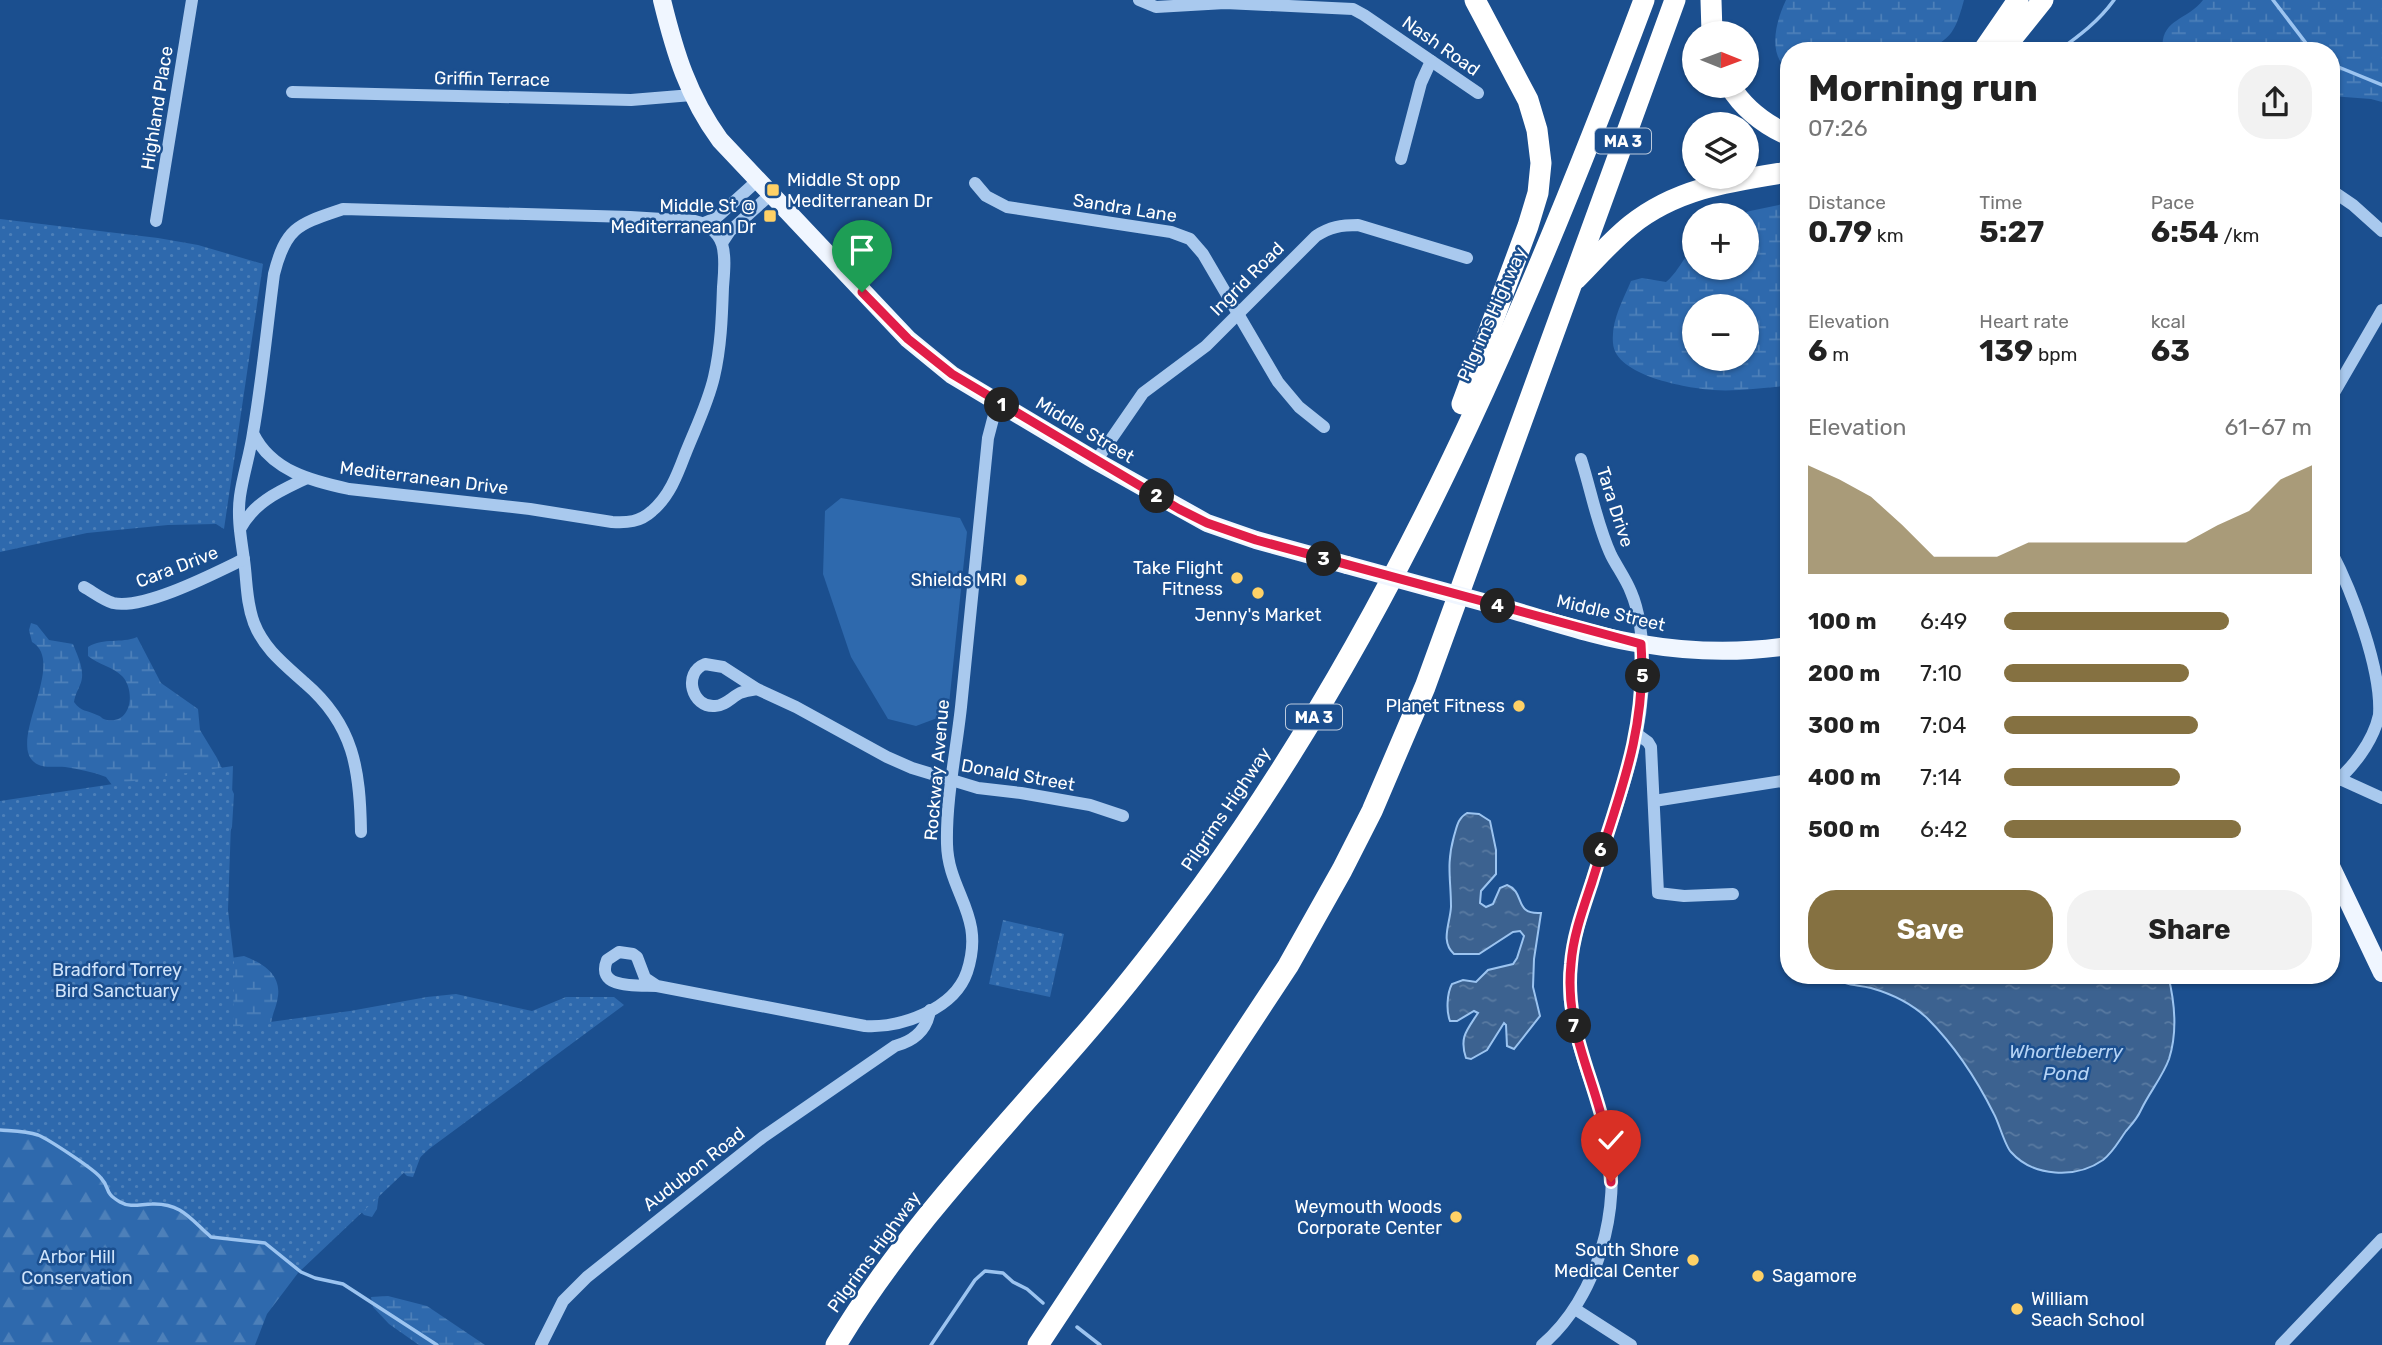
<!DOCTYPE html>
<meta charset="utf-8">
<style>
:root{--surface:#fff;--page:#f2f2f2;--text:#222;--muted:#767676;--accent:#857141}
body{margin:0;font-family:Rubik,sans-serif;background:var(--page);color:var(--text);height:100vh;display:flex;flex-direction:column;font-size:26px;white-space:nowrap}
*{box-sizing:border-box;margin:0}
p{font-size:23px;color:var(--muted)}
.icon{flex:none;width:38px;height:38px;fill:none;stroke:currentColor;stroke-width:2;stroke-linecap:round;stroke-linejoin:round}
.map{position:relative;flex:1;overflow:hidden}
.side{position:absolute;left:1780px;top:42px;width:560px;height:942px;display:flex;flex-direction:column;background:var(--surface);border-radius:28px;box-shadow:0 2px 5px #0004}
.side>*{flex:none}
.needle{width:46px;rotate:91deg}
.controls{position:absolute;left:1682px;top:21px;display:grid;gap:14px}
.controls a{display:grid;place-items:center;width:77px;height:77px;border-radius:50%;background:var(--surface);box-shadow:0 2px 5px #0004;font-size:35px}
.pin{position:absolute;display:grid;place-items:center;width:60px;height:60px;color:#fff;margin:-72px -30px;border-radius:50% 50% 50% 0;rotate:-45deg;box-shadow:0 0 7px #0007}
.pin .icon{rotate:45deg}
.km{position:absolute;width:35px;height:35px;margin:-18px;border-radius:50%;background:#222;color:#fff;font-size:19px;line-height:35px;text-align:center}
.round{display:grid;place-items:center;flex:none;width:74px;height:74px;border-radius:28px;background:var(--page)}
.headline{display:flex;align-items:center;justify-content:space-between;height:119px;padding:0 28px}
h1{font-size:38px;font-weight:700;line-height:52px}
.stats{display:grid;grid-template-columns:repeat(3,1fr);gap:10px;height:119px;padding:7px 28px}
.stats div{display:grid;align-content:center}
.stats b{font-size:30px;font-weight:700}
.stats small{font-size:19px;font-weight:400}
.stats p{font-size:19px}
.chart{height:196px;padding:14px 28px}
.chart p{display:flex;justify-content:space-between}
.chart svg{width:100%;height:126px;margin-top:7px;fill:var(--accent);opacity:.7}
.primary-button{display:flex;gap:14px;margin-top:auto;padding:14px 28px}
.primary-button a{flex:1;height:80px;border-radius:28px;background:var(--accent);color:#fff;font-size:28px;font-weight:700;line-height:80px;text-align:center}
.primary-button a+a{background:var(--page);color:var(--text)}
ul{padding:0 28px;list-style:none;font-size:23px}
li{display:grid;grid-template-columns:112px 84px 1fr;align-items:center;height:52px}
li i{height:18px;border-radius:9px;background:var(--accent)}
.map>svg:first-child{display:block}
</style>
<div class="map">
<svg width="2382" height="1345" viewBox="0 0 2382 1345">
<defs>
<pattern id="forest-firs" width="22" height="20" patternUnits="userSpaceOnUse" patternTransform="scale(1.75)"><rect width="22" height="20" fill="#2e69ad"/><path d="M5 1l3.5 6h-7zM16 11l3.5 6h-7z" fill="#4d80b9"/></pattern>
<pattern id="wetland-marsh" width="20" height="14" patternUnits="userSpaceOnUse" patternTransform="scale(1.75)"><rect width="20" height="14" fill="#2e69ad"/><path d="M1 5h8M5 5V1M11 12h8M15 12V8" fill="none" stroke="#4d80b9"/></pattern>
<pattern id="park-dots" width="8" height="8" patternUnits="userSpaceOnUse" patternTransform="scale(1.75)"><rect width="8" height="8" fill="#2e69ad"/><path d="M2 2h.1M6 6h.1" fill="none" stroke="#4d80b9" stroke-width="1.8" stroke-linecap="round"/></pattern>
<pattern id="water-ripples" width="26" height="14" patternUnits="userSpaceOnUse" patternTransform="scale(1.75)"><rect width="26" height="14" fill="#3c6290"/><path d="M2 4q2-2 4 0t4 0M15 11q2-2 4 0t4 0" fill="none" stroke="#597aa1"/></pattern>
</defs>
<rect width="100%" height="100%" fill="#1b4f8f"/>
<polygon fill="#2e69ad" points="841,498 960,518 967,532 948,714 916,726 888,719 851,657 823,574 825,511"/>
<path fill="url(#forest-firs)" d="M0,1130C12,1132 26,1132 37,1135C49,1139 91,1167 100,1177C111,1188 105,1196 123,1204C137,1210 155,1202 171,1206C191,1213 199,1231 219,1239C228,1242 241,1240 251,1240C271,1241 284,1259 298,1273L267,1314L255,1345H0Z"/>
<g fill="url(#wetland-marsh)" fill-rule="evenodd">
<path d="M1786,0H1964C1956,29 1952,41 1922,51H1788V70C1767,54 1776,21 1786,0Z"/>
<path d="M2203,0H2382V102L2371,99L2331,96V51H2163C2159,19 2187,21 2203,0Z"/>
<path d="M1788,203V386C1764,387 1738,392 1713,390C1687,388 1615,376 1613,343C1611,321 1623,300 1631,281L1642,278L1666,282C1678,272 1683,258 1694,247V268H1746V215H1738L1750,211ZM1746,306V359H1694V306Z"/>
<path d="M31,623L37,625L49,640L73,644C78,657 86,672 80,685C77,692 75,695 74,702C81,712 87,710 97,715C103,717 101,719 107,720C133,724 135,689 122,676C112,666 99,665 88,656V647C104,637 121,644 137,637L161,683L198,709L200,730L217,758L234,794L232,827L225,844L115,789L106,777C93,772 79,769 65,767C54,766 42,769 34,762C8,740 67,662 32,642L29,630Z"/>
<path d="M244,956C262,963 281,974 278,996C277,1006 272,1014 271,1024L426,1142L413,1177L407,1176L399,1168L380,1186L377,1209L372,1217L364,1215L357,1207L229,1037L231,958Z"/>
<polygon points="388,1296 427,1306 485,1345 419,1345 389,1324 373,1307 371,1297"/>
</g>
<g fill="url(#park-dots)">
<polygon points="0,219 158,238 198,245 263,264 224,529 216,524 168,525 87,533 0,552"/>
<path d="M233,766L228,910L234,961L233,1027L350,1011L427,997L456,994L532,1011L566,997H614L624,1005L429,1149L298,1273L265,1243L211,1237C191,1220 182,1203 152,1204C141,1204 130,1208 120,1202C103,1192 111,1189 101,1178C94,1169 48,1139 38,1135C26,1131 12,1131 0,1130V801Z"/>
<polygon points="1003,920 1064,934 1050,997 989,984"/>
</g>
<g fill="url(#water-ripples)" stroke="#9cc4f0" stroke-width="2">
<path d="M1467,813L1479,814L1490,821L1496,850V874L1481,891L1480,903L1486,907L1493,904L1500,888L1507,885C1526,892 1513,915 1541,913L1534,959L1533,987L1540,1016L1514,1049L1507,1046L1506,1025L1504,1023L1487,1050L1471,1059L1466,1058C1459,1037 1467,1030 1478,1013L1474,1011L1457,1021H1450C1446,1011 1447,993 1452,984L1463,980L1476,982L1488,970L1513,964L1517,958L1524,936L1520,931L1513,932L1479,954H1454C1440,941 1450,924 1451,907C1451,879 1446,865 1454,836C1457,826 1458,818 1467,813Z"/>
<path d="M1832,975H2168C2175,1003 2178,1031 2169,1059C2163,1076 2149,1093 2141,1110C2137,1119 2132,1124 2126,1131C2118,1142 2114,1151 2103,1160C2076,1179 2033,1177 2011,1152C2005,1146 1999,1123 1994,1114C1976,1078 1955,1046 1927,1018C1911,1003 1892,994 1871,988C1855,984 1846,987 1832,975Z"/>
</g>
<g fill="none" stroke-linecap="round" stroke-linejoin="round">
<g stroke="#9cc4f0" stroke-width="3.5">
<polyline points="2273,0 2312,51"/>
<path d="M2058,51C2079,36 2099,21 2114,0"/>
<polyline points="2331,64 2382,85"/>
<path d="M0,1130C12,1131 26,1131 38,1135C48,1139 94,1169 101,1178C111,1189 103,1192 120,1202C130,1208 141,1204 152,1204C182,1203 191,1220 211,1237L265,1243L301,1272L315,1278L343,1284L437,1345"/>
<polyline points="1077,1327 1100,1345"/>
<polyline points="931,1345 975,1280 985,1271 1003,1273 1013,1282 1027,1289 1043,1303"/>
</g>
<g stroke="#a9c9ee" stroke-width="12">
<polyline points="1139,0 1156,7 1225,3 1353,9 1364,15 1478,93"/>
<polyline points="292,92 631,100 692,95"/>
<polyline points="1401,159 1421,83 1431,61"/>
<polyline points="975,183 986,196 1007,207 1171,232 1190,239 1203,254 1278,382 1299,407 1324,427"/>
<polyline points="2331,190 2353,205 2382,231"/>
<polyline points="156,221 192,0"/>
<polyline points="704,223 716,218 757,181"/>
<polyline points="722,243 730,231 770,195"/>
<polyline points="2331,398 2382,310"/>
<path d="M253,433C271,471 312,481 349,489L530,509L612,522C627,523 640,522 652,511C670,496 678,473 686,452C696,427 708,403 714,377C721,347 722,317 723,287C724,274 726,257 722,244C718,232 707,224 695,221L630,217L343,209C299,224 286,226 274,274C267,327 262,381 253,433C250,454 243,475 240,496C237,518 241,538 244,560C247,581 246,602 254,623C264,649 284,664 305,683C354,725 360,770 361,832"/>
<path d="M1096,461L1143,393L1206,346L1316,236C1330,227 1341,225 1358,225L1467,258"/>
<path d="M240,529C255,501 280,491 307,478"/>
<path d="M2331,551C2352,591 2382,670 2379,715C2373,742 2352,769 2331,786"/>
<path d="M84,587C93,592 103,600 113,603C144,610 215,573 244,559"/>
<path d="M757,689C751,690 745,691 740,693C732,697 725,706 715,706C692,708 682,673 705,664L723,667L757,689L796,707L887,757L912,768L978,788L1021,793L1090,805L1123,816"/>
<polyline points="1637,734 1648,742 1651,747 1658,893 1684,896 1733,894"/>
<polyline points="2340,779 2382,798"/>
<polyline points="1654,801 1788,780"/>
<path d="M657,986C639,985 595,990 607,960L619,952L633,954L637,957L645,978L657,986L865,1026C900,1028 954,1010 967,972C986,915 948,893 947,844C946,799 956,753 961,707C970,618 979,528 988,438L994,415L1000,404"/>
<polyline points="1575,1309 1631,1345"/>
<path d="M541,1345L563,1301L587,1277L763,1137L895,1046C914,1041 927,1030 930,1010"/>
<path d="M1542,1345C1597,1299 1623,1207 1607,1137C1595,1085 1569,1038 1569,983C1570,951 1580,921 1589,890C1611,819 1644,747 1643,670C1643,645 1641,615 1631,592C1626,579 1617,567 1611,555C1597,525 1591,490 1581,459"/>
<polyline points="2281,1345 2382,1239"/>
</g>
<g stroke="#f0f6ff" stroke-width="18">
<path d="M662,0C675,53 688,96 720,140L908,339L952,375L1096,461L1207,523L1256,540L1347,565"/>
<path d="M1501,607C1548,620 1595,637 1643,644C1690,652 1741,653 1788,646"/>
<polyline points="2331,866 2382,973"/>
</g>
<g stroke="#fff" stroke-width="21">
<polyline points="1711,0 1712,33"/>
<polyline points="1983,51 2018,0"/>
<polyline points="2002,51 2043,0"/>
<path d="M1730,86C1744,109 1764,124 1788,135"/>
<path d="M1576,279C1594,261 1611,241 1631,225C1677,188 1732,181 1788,172"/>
<polyline points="1462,404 1528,226 1538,193 1541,163 1537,130 1528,100 1475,0"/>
<path d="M836,1345C903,1233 994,1139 1079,1041C1122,992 1163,939 1202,886C1396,619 1529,307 1644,0"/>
<polyline points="1038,1345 1288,966 1342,870 1372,811 1425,687 1675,0"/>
</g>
<polyline stroke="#f0f6ff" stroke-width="18" points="1347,565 1501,607"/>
</g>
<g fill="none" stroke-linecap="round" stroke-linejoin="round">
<g stroke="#fff" stroke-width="14">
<path id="route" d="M862,292L908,339L952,374L1179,509L1207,523L1256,540L1641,644C1647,733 1617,800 1592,882C1583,909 1573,936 1571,964C1564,1029 1595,1078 1607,1139C1610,1153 1610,1168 1611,1182"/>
</g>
<use href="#route" stroke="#e11d48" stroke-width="9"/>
</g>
<g fill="#ffd166" stroke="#1b4f8f" stroke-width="2.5">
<rect x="766" y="183" width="14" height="14" rx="3.5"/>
<rect x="763" y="209" width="14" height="14" rx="3.5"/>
<circle cx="1237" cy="578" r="7"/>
<circle cx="1021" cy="580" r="7"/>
<circle cx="1258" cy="593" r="7"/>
<circle cx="1519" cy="706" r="7"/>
<circle cx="1456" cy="1217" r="7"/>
<circle cx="1693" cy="1260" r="7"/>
<circle cx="1758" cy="1276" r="7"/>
<circle cx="2017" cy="1309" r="7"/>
</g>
<g text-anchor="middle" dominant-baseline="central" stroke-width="5" stroke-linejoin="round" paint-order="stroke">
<g fill="#1b4f8f" stroke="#bbcadd" stroke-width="2">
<rect x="1595" y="128.5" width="56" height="25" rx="5"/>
<rect x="1286" y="704.5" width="56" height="25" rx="5"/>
</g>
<g font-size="16" font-weight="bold" fill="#fff">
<text x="1623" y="141">MA 3</text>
<text x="1314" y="717">MA 3</text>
</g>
<g font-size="18" fill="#fff" stroke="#1b4f8f">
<text transform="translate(1441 46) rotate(35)">Nash Road</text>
<text transform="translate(492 79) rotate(1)">Griffin Terrace</text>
<text transform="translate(157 108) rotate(-81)">Highland Place</text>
<text transform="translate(1125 208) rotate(9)">Sandra Lane</text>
<text transform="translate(1247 279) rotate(-45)">Ingrid Road</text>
<text transform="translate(1492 314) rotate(-66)">Pilgrims Highway</text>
<text transform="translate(1085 430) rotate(31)">Middle Street</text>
<text transform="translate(424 478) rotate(7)">Mediterranean Drive</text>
<text transform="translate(1615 507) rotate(72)">Tara Drive</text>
<text transform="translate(177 567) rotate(-21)">Cara Drive</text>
<text transform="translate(1611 613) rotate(13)">Middle Street</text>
<text transform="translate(937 770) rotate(-85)">Rockway Avenue</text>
<text transform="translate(1018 775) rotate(10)">Donald Street</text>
<text transform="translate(1226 809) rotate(-56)">Pilgrims Highway</text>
<text transform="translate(694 1169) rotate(-38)">Audubon Road</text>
<text transform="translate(874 1252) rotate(-54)">Pilgrims Highway</text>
</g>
<g font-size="18" fill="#fff" stroke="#1b4f8f" text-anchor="end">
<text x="787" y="180" text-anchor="start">Middle St opp<tspan x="787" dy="21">Mediterranean Dr</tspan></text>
<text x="756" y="206">Middle St @<tspan x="756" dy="21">Mediterranean Dr</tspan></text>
<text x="1223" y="568">Take Flight<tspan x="1223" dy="21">Fitness</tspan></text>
<text x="1007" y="580">Shields MRI</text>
<text x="1258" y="615" text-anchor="middle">Jenny's Market</text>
<text x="1505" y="706">Planet Fitness</text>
<text x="1442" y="1207">Weymouth Woods<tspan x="1442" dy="21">Corporate Center</tspan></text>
<text x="1679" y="1250">South Shore<tspan x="1679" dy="21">Medical Center</tspan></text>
<text x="1772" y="1276" text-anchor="start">Sagamore</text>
<text x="2031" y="1299" text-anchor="start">William<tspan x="2031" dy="21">Seach School</tspan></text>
</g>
<g font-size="18" fill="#cfe3fa" stroke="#1b4f8f">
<text x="117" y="970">Bradford Torrey<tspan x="117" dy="21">Bird Sanctuary</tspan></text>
<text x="77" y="1257">Arbor Hill<tspan x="77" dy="21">Conservation</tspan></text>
</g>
<g font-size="19" font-style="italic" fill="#b5d3f5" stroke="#1b4f8f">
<text x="2066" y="1051">Whortleberry<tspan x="2066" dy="22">Pond</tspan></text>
</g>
</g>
</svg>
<div class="controls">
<a><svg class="needle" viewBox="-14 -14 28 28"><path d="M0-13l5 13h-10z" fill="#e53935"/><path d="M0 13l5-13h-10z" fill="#767676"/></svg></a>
<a><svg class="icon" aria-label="layers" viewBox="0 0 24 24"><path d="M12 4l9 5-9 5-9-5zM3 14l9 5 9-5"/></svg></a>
<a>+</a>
<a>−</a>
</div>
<div class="pin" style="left:862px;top:292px;background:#1e9e55"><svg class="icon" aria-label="arrive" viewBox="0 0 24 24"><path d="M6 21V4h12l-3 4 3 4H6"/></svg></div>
<div class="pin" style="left:1611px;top:1182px;background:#d93025"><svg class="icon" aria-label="check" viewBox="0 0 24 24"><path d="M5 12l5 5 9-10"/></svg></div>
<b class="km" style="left:1002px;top:405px">1</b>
<b class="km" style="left:1157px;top:496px">2</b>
<b class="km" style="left:1324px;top:559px">3</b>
<b class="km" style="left:1498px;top:606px">4</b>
<b class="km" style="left:1643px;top:676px">5</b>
<b class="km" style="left:1601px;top:850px">6</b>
<b class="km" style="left:1574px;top:1026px">7</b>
<section class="side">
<div class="headline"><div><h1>Morning run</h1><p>07:26</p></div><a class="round"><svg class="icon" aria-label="share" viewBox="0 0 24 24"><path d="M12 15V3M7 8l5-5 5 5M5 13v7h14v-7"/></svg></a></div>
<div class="stats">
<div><p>Distance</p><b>0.79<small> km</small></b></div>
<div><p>Time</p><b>5:27</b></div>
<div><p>Pace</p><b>6:54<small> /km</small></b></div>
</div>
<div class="stats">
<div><p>Elevation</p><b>6<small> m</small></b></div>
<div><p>Heart rate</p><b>139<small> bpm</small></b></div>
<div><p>kcal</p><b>63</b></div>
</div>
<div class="chart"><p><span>Elevation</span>61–67 m</p>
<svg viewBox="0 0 160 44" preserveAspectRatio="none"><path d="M0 44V6L10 11L20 17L30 27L40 38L50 38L60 38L70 33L80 33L90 33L100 33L110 33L120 33L130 27L140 22L150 11L160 6V44z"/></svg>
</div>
<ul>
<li><b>100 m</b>6:49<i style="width:73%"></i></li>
<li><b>200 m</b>7:10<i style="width:60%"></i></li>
<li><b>300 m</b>7:04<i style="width:63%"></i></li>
<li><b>400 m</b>7:14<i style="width:57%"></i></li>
<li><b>500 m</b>6:42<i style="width:77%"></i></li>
</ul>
<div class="primary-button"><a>Save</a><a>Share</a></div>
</section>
</div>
